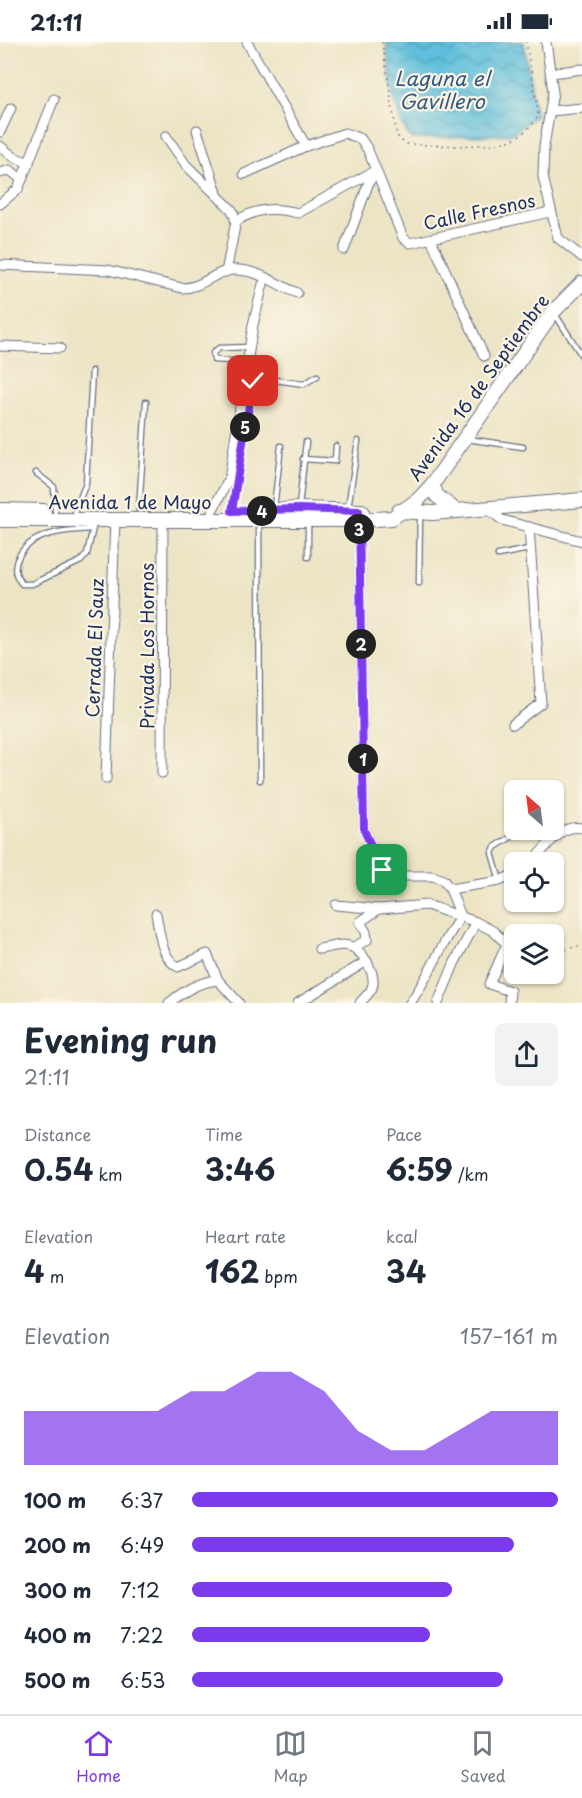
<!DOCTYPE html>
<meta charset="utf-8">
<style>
:root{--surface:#fff;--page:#f2f2f3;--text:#1f2937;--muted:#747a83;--line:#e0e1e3;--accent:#7c3aed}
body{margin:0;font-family:"Playpen Sans",sans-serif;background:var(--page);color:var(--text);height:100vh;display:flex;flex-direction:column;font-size:22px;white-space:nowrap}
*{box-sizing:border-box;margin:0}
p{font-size:20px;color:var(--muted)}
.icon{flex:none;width:33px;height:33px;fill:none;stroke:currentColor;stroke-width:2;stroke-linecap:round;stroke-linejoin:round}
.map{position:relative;height:961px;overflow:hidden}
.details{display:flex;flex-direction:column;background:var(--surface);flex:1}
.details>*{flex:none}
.needle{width:39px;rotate:332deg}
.tools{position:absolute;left:504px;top:738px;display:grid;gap:12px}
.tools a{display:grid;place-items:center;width:60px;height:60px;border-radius:9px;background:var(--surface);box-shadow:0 2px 4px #0004;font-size:30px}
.pin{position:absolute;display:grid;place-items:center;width:51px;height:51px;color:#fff;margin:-26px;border-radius:12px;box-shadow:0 3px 9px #0006}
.km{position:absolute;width:30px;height:30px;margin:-15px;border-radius:50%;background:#222;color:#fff;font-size:16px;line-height:30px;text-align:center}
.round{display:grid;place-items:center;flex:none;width:63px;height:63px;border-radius:9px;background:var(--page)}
.headline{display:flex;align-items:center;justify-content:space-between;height:102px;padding:0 24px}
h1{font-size:33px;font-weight:700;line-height:45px}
.stats{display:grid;grid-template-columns:repeat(3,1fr);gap:9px;height:102px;padding:6px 24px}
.stats div{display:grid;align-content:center}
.stats b{font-size:30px;font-weight:700}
.stats small{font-size:16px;font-weight:400}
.stats p{font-size:16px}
.chart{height:168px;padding:12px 24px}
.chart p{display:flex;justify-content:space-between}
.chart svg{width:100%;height:108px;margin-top:6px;fill:var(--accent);opacity:.7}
ul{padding:0 24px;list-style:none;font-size:20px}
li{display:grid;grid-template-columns:96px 72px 1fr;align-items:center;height:45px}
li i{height:15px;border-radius:8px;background:var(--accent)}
.status{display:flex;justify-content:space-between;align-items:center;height:42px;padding:0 30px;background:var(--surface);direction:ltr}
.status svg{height:16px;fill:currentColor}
.tabs{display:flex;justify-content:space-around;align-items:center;height:84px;border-top:2px solid var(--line);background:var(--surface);font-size:16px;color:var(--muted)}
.tabs a{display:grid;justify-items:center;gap:3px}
.tabs .current{color:var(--accent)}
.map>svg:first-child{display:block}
</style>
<div class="status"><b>21:11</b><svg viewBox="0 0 49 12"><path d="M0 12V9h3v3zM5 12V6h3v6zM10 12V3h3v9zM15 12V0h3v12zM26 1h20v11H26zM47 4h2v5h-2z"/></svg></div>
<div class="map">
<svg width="582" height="961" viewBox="0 0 582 961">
<defs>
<pattern id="water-waves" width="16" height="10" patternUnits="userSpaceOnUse" patternTransform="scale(1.5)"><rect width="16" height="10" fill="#5ebfdc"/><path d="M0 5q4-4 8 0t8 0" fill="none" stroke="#4d9cb6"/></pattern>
</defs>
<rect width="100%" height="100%" fill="#fcf5e5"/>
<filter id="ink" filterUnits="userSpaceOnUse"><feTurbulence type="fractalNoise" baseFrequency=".0167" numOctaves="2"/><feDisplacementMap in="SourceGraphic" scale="12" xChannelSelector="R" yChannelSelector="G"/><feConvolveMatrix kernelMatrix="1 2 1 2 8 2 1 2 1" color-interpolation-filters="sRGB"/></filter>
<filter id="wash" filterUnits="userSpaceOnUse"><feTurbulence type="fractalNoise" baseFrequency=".008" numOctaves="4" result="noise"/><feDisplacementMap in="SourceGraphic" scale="24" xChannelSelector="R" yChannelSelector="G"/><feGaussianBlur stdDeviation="1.35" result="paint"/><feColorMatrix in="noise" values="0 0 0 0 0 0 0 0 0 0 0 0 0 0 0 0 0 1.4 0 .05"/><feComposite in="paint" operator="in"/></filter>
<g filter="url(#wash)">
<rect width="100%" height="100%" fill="#ece4c4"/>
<path fill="url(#water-waves)" stroke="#3c779d" stroke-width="1.5" d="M386,0H524L536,74L511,92L412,97C390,71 391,33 386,0Z"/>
</g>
<g filter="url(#ink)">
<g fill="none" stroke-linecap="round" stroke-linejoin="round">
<g stroke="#646e82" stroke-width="7">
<g id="service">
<polyline points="555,272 582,314"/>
<polyline points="247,320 214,318 213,311 219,306 250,305"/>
<polyline points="467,397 523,405"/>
<polyline points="303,417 335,419 336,404"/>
<polyline points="36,431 54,445 55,469"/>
<polyline points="299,464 306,400"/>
<polyline points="274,466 281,404"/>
<polyline points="348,466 358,399"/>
<polyline points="139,468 146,360"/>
<polyline points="75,469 86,441 92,329"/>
<polyline points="232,469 253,339 261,336 304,342 317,334"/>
<polyline points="259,479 260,738"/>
<path d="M93,487C67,488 30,490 18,516C13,526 15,534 22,542H32L81,519L87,512L94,481"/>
<polyline points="498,513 529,507"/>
<polyline points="308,515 308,481"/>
<polyline points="419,541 420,472"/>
<polyline points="500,839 492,811 495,805 513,794"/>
</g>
</g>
<g stroke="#646e82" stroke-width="11">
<g id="minor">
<polyline points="247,0 306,104"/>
<polyline points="546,0 553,50 544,104 543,135 558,196 582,215"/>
<polyline points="552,31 582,27"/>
<polyline points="551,69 582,66"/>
<polyline points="197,88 217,151"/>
<polyline points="0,90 11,66"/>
<polyline points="166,94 186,123 232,168 236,179 226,230"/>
<polyline points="0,104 14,115 29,121"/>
<polyline points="0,131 10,128 22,138"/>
<polyline points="244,132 306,104 345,91 361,97 368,108 403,196 410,201 550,170"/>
<polyline points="0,162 18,147 54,57"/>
<path d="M236,179C258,166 273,165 298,171L376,128"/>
<polyline points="431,197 484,314"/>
<polyline points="344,208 369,140 376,129"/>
<path d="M0,223L108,228L182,246C200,246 210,234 226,229C252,223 275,242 297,251"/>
<polyline points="0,304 60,306"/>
<polyline points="488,467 502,478 582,499"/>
<polyline points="212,469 229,437 253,283 263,242"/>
<path d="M359,475L364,787L382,828L390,834H433L443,838L450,847L461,874C441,902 430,933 410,961"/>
<polyline points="513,682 541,661 529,485"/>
<polyline points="162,731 163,477"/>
<polyline points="106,737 115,477"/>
<path d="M531,820C547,807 559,781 582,786"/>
<polyline points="450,847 500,839 514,832"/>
<polyline points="336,863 379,867 427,863 476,880 493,889 507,902 514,905"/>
<path d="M156,872C160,890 160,915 178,925L207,912L218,938"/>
<polyline points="507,902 489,942 510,949 509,961"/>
<polyline points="354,905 367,898 366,890 360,880 379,867"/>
<path d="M319,907C328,906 343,900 352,905C364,911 377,933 372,946C370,951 363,957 360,961"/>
<path d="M169,961C184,949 198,940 218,938L239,961"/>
<polyline points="298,961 367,919"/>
<polyline points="438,961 454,922 476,880"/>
</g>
</g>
<g stroke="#646e82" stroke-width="16">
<g id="secondary">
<polyline points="432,443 437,454 455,468"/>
<polyline points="0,468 44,469"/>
<polyline points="267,469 299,467 362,469"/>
<polyline points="399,469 433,471 582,458"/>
<polyline points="0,478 359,478 392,476 418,458 432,443 553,270 582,241"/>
</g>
</g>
<g stroke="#646e82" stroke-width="1.5" stroke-dasharray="1.5 4.5" stroke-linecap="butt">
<path d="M382,0L397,94L405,102C429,103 493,107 513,97C524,92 531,84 538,75V69L526,0"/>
<polyline points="554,911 582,903"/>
</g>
<use href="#service" stroke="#fff" stroke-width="4.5"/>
<use href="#minor" stroke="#fff" stroke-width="9"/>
<use href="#secondary" stroke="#fff" stroke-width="14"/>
</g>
</g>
<g fill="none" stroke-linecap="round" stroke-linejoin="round" filter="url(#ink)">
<g stroke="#fff" stroke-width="12">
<polyline id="route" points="253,339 232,469 299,467 359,469 364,788 382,828"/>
</g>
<use href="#route" stroke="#7c3aed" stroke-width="8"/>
</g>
<g text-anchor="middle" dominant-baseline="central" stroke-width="4.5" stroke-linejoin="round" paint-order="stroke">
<g font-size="18" fill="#1b2f5e" stroke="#fcf5e5">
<text transform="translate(479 169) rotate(-12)">Calle Fresnos</text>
<text transform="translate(478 345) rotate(-54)">Avenida 16 de Septiembre</text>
<text x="130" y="459">Avenida 1 de Mayo</text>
<text transform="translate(146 604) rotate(-90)">Privada Los Hornos</text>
<text transform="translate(94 606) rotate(-88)">Cerrada El Sauz</text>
</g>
<g font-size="20" font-style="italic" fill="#2f5a84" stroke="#fcf5e5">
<text x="442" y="36">Laguna el<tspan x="442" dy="23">Gavillero</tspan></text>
</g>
</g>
</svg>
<div class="tools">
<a><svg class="needle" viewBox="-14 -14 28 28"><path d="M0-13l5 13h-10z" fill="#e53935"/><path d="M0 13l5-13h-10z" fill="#747a83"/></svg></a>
<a><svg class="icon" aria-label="locate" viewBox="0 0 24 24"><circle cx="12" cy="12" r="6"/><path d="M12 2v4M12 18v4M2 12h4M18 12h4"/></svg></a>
<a><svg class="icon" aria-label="layers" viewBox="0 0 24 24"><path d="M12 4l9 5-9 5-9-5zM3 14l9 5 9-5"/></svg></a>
</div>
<div class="pin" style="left:382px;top:828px;background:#1e9e55"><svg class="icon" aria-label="arrive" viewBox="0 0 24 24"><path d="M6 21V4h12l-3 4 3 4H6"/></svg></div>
<div class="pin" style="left:253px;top:339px;background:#d93025"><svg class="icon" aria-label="check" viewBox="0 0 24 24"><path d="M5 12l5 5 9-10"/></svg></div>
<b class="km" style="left:363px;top:717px">1</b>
<b class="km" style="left:361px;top:602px">2</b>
<b class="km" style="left:359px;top:487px">3</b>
<b class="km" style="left:262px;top:469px">4</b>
<b class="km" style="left:245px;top:385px">5</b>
</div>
<section class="details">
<div class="headline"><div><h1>Evening run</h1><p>21:11</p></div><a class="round"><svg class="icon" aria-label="share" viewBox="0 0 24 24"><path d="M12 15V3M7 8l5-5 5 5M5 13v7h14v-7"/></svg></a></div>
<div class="stats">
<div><p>Distance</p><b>0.54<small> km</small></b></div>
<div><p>Time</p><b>3:46</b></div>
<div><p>Pace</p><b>6:59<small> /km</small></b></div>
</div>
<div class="stats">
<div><p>Elevation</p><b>4<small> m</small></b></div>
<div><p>Heart rate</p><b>162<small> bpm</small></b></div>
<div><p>kcal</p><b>34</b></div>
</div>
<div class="chart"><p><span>Elevation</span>157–161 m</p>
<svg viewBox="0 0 160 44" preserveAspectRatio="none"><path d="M0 44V22L10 22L20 22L30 22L40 22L50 14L60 14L70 6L80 6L90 14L100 30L110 38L120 38L130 30L140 22L150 22L160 22V44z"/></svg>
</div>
<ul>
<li><b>100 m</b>6:37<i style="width:100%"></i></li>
<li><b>200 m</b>6:49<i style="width:88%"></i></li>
<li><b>300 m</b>7:12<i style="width:71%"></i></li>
<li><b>400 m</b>7:22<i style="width:65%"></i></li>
<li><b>500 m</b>6:53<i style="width:85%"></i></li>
</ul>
</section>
<nav class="tabs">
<a class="current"><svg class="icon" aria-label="home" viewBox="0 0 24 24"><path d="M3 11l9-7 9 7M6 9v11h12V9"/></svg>Home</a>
<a><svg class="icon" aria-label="map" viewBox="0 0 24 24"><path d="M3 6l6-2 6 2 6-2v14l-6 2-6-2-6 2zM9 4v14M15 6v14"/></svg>Map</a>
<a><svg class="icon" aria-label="saved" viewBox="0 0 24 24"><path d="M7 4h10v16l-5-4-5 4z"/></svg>Saved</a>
</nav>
